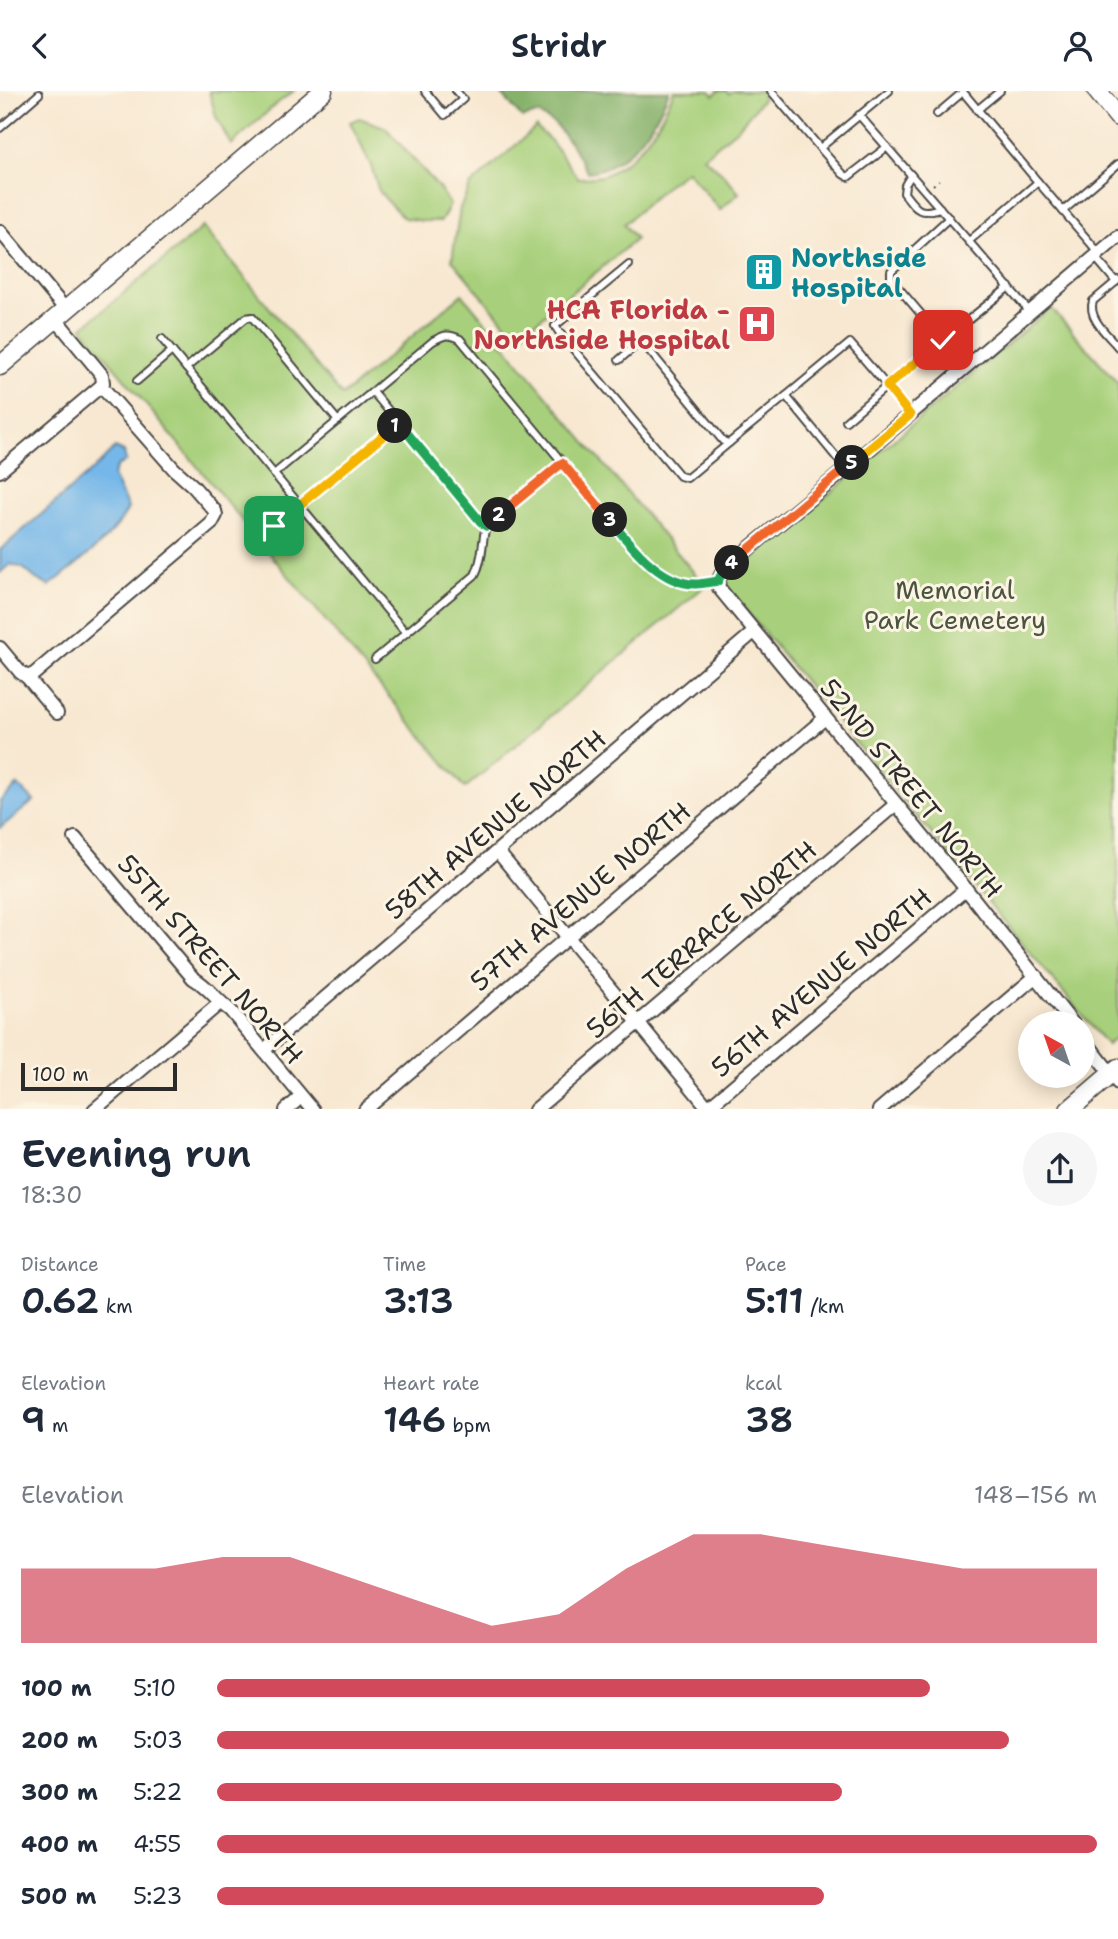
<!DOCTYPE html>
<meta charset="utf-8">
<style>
:root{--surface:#fff;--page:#f6f6f7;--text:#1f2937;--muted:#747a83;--accent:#d1495b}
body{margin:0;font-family:"Shantell Sans",sans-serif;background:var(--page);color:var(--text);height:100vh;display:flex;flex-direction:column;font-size:26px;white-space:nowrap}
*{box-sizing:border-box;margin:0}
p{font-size:23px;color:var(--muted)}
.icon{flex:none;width:38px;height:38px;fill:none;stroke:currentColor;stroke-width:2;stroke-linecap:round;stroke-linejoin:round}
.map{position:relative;height:1018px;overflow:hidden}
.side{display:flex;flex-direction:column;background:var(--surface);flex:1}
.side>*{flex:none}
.needle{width:46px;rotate:320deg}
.controls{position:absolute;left:1018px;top:920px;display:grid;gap:14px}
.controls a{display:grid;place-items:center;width:77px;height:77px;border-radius:50%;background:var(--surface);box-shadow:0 4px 18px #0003;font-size:35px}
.scale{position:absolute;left:21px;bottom:18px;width:156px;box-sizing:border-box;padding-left:7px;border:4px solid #2b2b2b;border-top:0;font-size:19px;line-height:24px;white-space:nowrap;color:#2b2b2b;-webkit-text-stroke:5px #fcf5e5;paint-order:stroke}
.pin{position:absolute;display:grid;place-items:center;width:60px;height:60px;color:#fff;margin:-30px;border-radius:14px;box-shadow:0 4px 10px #0006}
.km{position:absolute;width:35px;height:35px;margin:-18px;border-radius:50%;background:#222;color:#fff;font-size:19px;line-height:35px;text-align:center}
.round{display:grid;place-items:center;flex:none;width:74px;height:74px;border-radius:37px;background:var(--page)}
.overview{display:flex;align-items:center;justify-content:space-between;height:119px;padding:0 21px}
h1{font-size:38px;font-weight:600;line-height:52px}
.figures{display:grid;grid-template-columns:repeat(3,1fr);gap:10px;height:119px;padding:7px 21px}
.figures div{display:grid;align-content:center}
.figures b{font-size:35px;font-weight:600}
.figures small{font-size:19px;font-weight:400}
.figures p{font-size:19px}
.chart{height:196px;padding:14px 21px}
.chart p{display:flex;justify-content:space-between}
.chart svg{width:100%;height:126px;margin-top:7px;fill:var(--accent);opacity:.7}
ul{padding:0 21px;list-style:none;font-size:23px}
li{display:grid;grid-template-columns:112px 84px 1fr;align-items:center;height:52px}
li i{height:18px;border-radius:9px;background:var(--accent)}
header{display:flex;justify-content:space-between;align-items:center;height:91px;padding:0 21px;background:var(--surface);font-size:32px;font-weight:600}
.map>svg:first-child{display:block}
</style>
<header><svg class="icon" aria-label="back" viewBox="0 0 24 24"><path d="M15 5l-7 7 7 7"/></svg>Stridr<svg class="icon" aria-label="person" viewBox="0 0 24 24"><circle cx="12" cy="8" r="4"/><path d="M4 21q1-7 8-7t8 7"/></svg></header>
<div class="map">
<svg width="1118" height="1019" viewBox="0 0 1118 1019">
<rect width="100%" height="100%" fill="#fcf5e5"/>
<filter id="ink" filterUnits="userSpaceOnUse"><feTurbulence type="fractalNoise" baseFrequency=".0143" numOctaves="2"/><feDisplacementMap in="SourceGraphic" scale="14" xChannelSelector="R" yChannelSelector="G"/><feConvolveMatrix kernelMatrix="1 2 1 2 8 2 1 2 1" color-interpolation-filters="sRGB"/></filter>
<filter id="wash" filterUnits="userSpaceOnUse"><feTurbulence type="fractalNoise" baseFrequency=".00686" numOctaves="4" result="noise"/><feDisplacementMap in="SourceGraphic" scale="28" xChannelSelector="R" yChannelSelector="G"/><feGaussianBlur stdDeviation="1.57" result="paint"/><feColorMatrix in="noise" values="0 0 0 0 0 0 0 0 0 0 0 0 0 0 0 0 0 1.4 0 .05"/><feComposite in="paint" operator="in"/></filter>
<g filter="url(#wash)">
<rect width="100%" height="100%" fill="#f8e8d1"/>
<g fill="#a8d07b" stroke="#6a7e53" stroke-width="2">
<polygon points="209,0 294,0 275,14 231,54 216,26"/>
<path d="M674,0H710L714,4L718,0H726L729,3L733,0H762V9L737,38L703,66L721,81L739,102L720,119L687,80L668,93L624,133L636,148L517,247L452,169L460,117L470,95L536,36L551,50L578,87C586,86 598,87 605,84C638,69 661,32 674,0Z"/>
<polygon points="359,27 385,36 440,98 450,114 441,130 423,130 404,127 390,113 379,100 371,75 350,31"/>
<polygon points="203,136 342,305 462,203 705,495 465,697 82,237"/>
<polygon points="1051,217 1118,292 1118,945 1107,954 723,492"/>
</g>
<path fill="#86b26b" stroke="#586e4b" stroke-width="2" d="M499,0H669C655,34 627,78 587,81L572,54L555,33L538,23L522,27Z"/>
<g fill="#74b7e9" stroke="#50718a" stroke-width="2">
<path d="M115,357L124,361L126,370L117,375L113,385L128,417C117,444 72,477 49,495L36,488L23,477L10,473L0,482V459L96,376Z"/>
<polygon points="18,694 34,710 0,737 0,710"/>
</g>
</g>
<g filter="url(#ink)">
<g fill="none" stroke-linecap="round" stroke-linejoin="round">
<g stroke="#4a4744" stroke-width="10">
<g id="lane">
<polyline points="425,0 445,24 463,8 456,0"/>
<polyline points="771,0 820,57 889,0"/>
<polyline points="977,19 1000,0"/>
<polyline points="937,23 963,1 1038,91"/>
<polyline points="859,24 1030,221"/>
<polyline points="0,37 39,3"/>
<polyline points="820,57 843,83 848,86 887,56"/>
<path d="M911,84L905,94L904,102C917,119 919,124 940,117"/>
<polyline points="1063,120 1118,73"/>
<polyline points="969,150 1038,91 1099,162"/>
<polyline points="1095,166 1116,191"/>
<polyline points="629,174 555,235 559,241 680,385 687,387 729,352"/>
<path d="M1118,189L1093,210C1087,227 1108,244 1118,256"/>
<polyline points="162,248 406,542"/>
<polyline points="943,249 891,188 891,180 949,127"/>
<polyline points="619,269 640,251 644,253 723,350 729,352 786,305"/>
<polyline points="186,277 246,227 252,226 338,330"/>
<polyline points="137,290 172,260"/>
<polyline points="373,301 480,430 486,435"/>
<polyline points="910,324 887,295 1009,196"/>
<polyline points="846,330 887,295 850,252 786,305 846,378"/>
<path d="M274,383L433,250C444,244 448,242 460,248L635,459C652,474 671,493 695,493C702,494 711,491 718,490"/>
<polyline points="274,435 399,332"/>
<path d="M375,568L475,484C484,466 481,453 486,435L562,372"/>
</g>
</g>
<g stroke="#4a4744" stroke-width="16">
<g id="street">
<polyline points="0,140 66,219"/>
<polyline points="0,380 101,295"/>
<polyline points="0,557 20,581 27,586 57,622"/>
<polyline points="27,586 34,583 211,433 216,424 215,420 193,395 174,378 101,295 103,292 102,284 55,227"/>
<path d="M75,747L193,887C210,897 215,908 230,919L313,1019"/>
<polyline points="498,761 710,1019"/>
<polyline points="1073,933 966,798 719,497 718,490 724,478 846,378 1118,146"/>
<polyline points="1083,947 1118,992"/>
<polyline points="264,959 754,541"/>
<polyline points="94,1019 220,912"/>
<polyline points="286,1019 301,1006"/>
<polyline points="365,1019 825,627"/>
<polyline points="535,1019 896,713"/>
<polyline points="705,1019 966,798"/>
<polyline points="879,1019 1036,885"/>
</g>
</g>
<g stroke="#4a4744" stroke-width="21">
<g id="secondary">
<polyline points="1097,0 1118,26"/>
<polyline points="0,275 323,0"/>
<polyline points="1069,1019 1118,977"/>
</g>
</g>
<polyline stroke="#4a4744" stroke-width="2" stroke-dasharray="2 5" stroke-linecap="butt" points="933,94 939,89"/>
<use href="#lane" stroke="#fff" stroke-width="6"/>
<use href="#street" stroke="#fff" stroke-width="12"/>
<use href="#secondary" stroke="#fff" stroke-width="18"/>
</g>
</g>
<g fill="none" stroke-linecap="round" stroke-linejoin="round" filter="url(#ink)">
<g stroke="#fff" stroke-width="14">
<polyline id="split-1" points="274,435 395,335"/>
</g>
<g stroke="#fff" stroke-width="14">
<polyline id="split-2" points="395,335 399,332 480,430 486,435 499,424"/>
</g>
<g stroke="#fff" stroke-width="14">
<polyline id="split-3" points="499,424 562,372 610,429"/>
</g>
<g stroke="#fff" stroke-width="14">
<path id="split-4" d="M610,429C630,453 660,494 696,493C703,493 711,491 718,490L724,478L732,472"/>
</g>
<g stroke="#fff" stroke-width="14">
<polyline id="split-5" points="732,472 852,372"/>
</g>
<g stroke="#fff" stroke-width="14">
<polyline id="split-6" points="852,372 910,324 887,295 943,249"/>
</g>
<use href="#split-1" stroke="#f5b400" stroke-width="9"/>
<use href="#split-2" stroke="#22a559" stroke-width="9"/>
<use href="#split-3" stroke="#f0652b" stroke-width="9"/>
<use href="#split-4" stroke="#22a559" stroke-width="9"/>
<use href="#split-5" stroke="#f0652b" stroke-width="9"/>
<use href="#split-6" stroke="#f5b400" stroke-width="9"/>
</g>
<defs>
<g id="building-square" transform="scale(2.0125)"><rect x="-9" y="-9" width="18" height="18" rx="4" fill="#0f9aa8" stroke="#fcf5e5"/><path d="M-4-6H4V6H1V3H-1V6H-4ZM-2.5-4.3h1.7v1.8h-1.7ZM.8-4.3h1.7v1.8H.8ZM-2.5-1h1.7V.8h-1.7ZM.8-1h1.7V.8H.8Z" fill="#fff"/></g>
<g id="hospital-square" transform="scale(2.0125)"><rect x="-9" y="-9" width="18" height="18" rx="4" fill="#e0444e" stroke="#fcf5e5"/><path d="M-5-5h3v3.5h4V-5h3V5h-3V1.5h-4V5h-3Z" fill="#fff"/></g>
</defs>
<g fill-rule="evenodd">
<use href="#building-square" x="764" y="181"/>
<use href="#hospital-square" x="757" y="233"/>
</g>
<g text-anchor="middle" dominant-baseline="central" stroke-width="6" stroke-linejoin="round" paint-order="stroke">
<g font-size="26" font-weight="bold" fill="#0d838f" stroke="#fcf5e5" text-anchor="start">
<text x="791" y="166">Northside<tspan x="791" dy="30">Hospital</tspan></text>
</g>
<g font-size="26" font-weight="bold" fill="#be3a42" stroke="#fcf5e5" text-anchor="end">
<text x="730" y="218">HCA Florida -<tspan x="730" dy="30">Northside Hospital</tspan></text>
</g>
<g font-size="26" fill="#4a543f" stroke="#fcf5e5">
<text x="955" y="498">Memorial<tspan x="955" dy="30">Park Cemetery</tspan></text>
</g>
<g font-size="26" fill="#2b2b2b" stroke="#fcf5e5">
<text transform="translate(912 697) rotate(51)">52ND STREET NORTH</text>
<text transform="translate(495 733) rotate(-40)">58TH AVENUE NORTH</text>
<text transform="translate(580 805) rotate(-40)">57TH AVENUE NORTH</text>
<text transform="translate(701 848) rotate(-40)">56TH TERRACE NORTH</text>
<text transform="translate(211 868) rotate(49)">55TH STREET NORTH</text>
<text transform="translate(821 891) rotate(-40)">56TH AVENUE NORTH</text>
</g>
</g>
</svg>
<div class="controls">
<a><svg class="needle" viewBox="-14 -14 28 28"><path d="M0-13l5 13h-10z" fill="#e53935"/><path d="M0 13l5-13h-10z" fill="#747a83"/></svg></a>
</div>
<div class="scale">100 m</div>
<div class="pin" style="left:274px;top:435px;background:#1e9e55"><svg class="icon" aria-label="arrive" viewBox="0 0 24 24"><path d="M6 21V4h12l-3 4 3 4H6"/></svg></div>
<div class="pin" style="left:943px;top:249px;background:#d93025"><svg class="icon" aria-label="check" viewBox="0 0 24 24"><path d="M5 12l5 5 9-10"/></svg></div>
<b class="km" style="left:395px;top:335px">1</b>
<b class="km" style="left:499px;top:424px">2</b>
<b class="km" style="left:610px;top:429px">3</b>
<b class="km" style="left:732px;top:472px">4</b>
<b class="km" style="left:852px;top:372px">5</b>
</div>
<section class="side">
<div class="overview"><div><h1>Evening run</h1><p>18:30</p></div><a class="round"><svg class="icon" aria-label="share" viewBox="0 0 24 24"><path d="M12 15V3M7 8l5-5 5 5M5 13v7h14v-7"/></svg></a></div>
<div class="figures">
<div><p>Distance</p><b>0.62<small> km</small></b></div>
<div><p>Time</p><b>3:13</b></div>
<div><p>Pace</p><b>5:11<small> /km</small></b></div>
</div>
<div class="figures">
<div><p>Elevation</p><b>9<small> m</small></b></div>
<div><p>Heart rate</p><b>146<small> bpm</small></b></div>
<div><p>kcal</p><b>38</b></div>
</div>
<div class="chart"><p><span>Elevation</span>148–156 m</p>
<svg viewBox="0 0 160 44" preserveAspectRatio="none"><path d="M0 44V18L10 18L20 18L30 14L40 14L50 22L60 30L70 38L80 34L90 18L100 6L110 6L120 10L130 14L140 18L150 18L160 18V44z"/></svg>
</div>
<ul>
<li><b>100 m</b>5:10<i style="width:81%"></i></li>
<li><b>200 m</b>5:03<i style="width:90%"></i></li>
<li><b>300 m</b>5:22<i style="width:71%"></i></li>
<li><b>400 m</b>4:55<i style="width:100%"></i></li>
<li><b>500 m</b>5:23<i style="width:69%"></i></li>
</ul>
</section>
